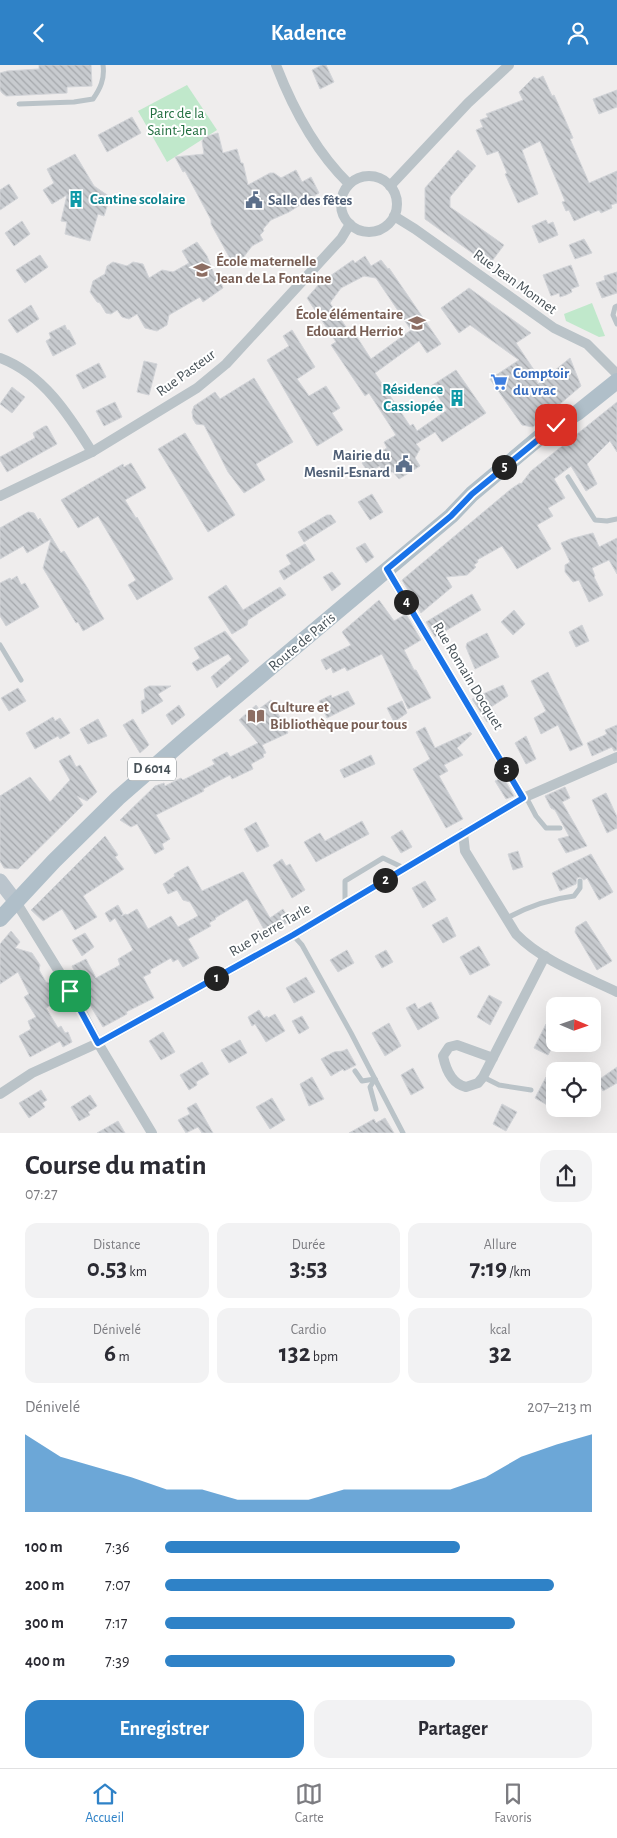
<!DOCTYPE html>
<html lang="fr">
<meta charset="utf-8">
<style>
:root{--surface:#fff;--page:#f2f2f3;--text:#2b2b33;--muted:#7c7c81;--line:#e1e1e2;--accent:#2f82c7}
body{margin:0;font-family:"Alegreya Sans",sans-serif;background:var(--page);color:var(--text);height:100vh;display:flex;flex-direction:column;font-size:19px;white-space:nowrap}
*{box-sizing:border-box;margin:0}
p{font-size:16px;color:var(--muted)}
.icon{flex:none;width:28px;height:28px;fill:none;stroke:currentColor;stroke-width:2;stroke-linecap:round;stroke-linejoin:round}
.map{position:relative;height:1068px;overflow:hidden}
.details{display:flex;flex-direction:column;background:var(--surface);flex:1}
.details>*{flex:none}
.needle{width:32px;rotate:92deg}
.tools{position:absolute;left:546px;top:932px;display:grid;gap:10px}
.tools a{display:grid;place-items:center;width:55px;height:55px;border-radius:10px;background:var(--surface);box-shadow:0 5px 20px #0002;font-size:25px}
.pin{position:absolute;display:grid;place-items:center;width:42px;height:42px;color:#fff;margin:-21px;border-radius:10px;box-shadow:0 2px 8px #0006}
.km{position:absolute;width:25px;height:25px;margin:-12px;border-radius:50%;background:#222;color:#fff;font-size:14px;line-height:25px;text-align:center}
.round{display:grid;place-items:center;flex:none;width:52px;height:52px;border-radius:15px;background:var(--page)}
.summary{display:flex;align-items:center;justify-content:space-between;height:85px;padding:0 25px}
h1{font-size:28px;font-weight:700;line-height:38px}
.figures{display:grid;grid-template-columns:repeat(3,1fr);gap:8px;height:85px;padding:5px 25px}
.figures div{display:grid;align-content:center;border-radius:12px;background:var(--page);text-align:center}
.figures b{font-size:25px;font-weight:700}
.figures small{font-size:14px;font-weight:400}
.figures p{font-size:14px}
.chart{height:140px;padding:10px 25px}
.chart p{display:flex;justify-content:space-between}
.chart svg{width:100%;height:90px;margin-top:5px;fill:var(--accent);opacity:.7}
.primary-button{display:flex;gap:10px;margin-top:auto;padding:10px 25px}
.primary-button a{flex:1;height:58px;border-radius:15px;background:var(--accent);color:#fff;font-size:20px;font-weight:700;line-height:58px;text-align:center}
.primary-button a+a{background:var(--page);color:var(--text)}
ul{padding:0 25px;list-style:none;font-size:16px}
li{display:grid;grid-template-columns:80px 60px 1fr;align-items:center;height:38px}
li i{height:12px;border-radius:6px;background:var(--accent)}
header{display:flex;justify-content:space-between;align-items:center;height:65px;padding:0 25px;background:var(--accent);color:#fff;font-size:22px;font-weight:700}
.tabs{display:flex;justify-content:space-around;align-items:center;height:70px;border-top:1px solid var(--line);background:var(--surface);font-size:14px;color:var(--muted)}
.tabs a{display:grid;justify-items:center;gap:2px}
.tabs .current{color:var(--accent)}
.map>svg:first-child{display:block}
</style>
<header><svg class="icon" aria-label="back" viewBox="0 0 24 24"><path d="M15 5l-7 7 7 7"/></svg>Kadence<svg class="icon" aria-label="person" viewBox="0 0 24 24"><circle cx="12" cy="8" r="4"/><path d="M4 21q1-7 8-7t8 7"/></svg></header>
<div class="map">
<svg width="617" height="1068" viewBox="0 0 617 1068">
<defs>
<pattern id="building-back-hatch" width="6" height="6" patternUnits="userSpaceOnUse" patternTransform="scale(1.25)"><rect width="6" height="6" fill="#c8cbcf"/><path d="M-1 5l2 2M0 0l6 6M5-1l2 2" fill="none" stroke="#a4a7ab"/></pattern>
</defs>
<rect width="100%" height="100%" fill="#efeded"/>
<g fill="#c0e8cb">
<polygon points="187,20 217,65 167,97 138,46"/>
<polygon points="592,238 605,271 599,272 566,256 564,249"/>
</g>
<g fill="url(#building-back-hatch)" stroke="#d2d4d8" fill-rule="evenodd">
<polygon points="39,0 91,0 92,21 67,22 67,28 6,31 2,28 0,25 0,8 7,6 39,4"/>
<polygon points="322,0 326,0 334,17 320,24 312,5"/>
<polygon points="543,11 552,31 554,30 564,52 573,73 570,74 589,118 617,106 617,138 611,140 612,143 601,148 599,145 574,156 569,145 566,146 562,137 565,136 540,76 522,85 538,129 518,138 505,109 507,108 498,86 487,90 476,65 483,62 480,55 488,52 486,49 523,35 519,27 534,12 537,14"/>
<polygon points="617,25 617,42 599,49 593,34"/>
<polygon points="132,52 141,68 107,87 98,70"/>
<polygon points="218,68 223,88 237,84 241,98 243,98 248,120 270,108 274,108 281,113 296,105 302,117 311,112 319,128 289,147 271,155 263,164 264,166 260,170 263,175 252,181 240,197 235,200 232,197 211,159 211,155 185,106 183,107 175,92 204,89 202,76 204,72"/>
<polygon points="458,85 476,101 450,132 450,142 504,180 489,200 425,154 425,123"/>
<polygon points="75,89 94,121 110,132 104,151 98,149 90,176 65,169 67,157 61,156 67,130 52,139 43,125 54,118 47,104"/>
<polygon points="9,119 18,133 0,145 0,125"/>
<polygon points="546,155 548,159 553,157 558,170 539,178 532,161"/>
<polygon points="22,156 30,169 14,181 5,168"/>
<polygon points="584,174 592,188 575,194 569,180"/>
<polygon points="197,177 207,191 214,209 217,207 223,223 203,237 200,232 169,250 167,260 157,266 145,263 137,249 129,254 122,252 117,245 111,249 106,248 100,238 97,237 90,227 93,216 105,209 107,201 113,197 127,201 133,197 143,199 149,213 162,205 173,207 189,198 182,186"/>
<polygon points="40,190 48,202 25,218 16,205"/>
<path d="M365,191L371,201L381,195L388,204L389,203L441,279L427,288L419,276L375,308L410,361L413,359L417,366L447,345L431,321L456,305L486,348L442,377L435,367L416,379L420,384L415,393L420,401L399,414L393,407H383L380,401L368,407L362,398L387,383L384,377L396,370L369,328L365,331L331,280L336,277L307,233L320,218L353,195L355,198ZM364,211L376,213L411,265L371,294L353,266L350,268L330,238L341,223Z"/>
<polygon points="571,200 579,221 571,224 572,227 566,230 560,232 559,228 551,231 543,210"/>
<polygon points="617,207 617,228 602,233 596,218 605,215 604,211"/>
<polygon points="469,223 531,268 516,278 534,305 531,303 538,319 570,293 581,321 533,362 522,360 490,314 519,295 470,260 459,268 441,243"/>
<polygon points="31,240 39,254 17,268 8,255"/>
<polygon points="65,260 67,265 69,265 76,279 53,291 46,276 51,273 49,268"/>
<polygon points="292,265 315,302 297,314 309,331 326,321 340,343 332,348 343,365 317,381 267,295 289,281 283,271"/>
<polygon points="144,296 157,299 149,330 137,327"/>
<polygon points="99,298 106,312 83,324 76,310"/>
<polygon points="254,313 293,377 256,399 265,415 244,428 228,407 204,360 196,359 193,354 192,347 194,341 215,327 220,334"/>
<polygon points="12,322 25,332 12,348 0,339"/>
<polygon points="115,337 122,352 104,361 96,346"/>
<polygon points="617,337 617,387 610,376 587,399 597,419 586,426 571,401 554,414 565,433 548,443 553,451 537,460 551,484 517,504 502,481 477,495 478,497 474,500 476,502 467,510 446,512 452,522 421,548 402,515 511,424 520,418 521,419 531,406"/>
<polygon points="45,361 47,361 57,379 7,407 0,395 0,392 35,373 33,368"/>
<polygon points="185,368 235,450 208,467 158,384"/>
<polygon points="131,398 146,423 125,435 136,453 137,452 173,514 137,535 128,520 136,515 98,451 78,463 61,435 123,399 124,402"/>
<polygon points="372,429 383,447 370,455 358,437"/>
<polygon points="28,447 34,448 38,455 40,453 61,488 64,486 90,527 89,528 104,554 83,566 78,557 76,558 43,503 51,474 27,488 23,481 0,494 0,463"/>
<polygon points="327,450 331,450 336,457 304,477 298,467"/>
<polygon points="593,468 599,482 617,473 617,509 609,495 592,503 595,511 594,512 603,530 589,537 579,515 573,517 565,507 565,500 570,497 561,478 570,474"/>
<polygon points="365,478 374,492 366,498 356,483"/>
<polygon points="305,479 315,495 284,515 279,506 291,499 286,490"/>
<polygon points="332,507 341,519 332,526 323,512"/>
<polygon points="17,511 21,520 25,518 39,542 6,561 0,551 0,518 10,513 11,515"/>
<polygon points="226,520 243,545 280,522 286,530 248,555 247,560 232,569 208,532"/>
<polygon points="472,529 481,545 435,572 426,557"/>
<polygon points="379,535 394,556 406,549 421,575 404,585 414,605 416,605 431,633 408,644 382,589 347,606 345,602 333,608 331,602 326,605 321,595 351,580 342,567"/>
<polygon points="514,545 525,559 513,570 501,557"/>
<polygon points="582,560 589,576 576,582 569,567"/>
<polygon points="225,566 249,596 217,623 211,612 232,594 228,589 197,606 192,598 200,593 194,583"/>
<polygon points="487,568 499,592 475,604 466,582 467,578"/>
<polygon points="548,607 583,680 570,686 558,660 541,669 534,653 546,646 531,616"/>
<polygon points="503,620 508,631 491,642 497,651 487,657 472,634"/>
<polygon points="149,621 171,621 158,629 163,636 142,649 141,636 145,634 144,624"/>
<polygon points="18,623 26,636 9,646 1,633"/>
<polygon points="348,626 355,639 327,653 319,636 331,630 332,633"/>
<polygon points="271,635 288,668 262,680 266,688 263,689 264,692 251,699 253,704 232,714 230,710 203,724 204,726 156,750 170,774 162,779 164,784 155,789 137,759 131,762 120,755 155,721 164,718 165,721 181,713 183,715 215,699 212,695 227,687 230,692 258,678 239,655 256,640 259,644"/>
<polygon points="402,636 407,648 394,657 387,643"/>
<polygon points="179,640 185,650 172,660 166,650"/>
<polygon points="53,652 55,656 60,653 70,668 60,674 58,671 35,684 26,668"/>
<polygon points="98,654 107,671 88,679 80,664"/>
<polygon points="133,654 149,680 140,688 123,660"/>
<polygon points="617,660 617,685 614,686 612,682 592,691 587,678 607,669 605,665"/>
<polygon points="425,662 435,683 470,667 472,669 457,683 463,690 444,700 448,706 439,711 463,754 446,763 413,704 430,694 416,667"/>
<polygon points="526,671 536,694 526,699 515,678"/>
<polygon points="70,690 76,702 80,700 97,727 87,736 77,731 83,740 18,804 4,803 0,796 0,731 30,712 50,737 70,715 59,696"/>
<polygon points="371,690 375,699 344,713 340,705"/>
<polygon points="503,712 514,731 506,734 495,716"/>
<polygon points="565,722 570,733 562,737 587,781 566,788 558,774 569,771 555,745 551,743 545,731"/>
<polygon points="606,728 617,752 617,763 607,768 592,735"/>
<polygon points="362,756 369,769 316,797 304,777 320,768 325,776"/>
<polygon points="256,757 269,781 257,787 244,764"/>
<polygon points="402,765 412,782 401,788 391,772"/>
<polygon points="105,771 118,790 115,792 124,804 83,831 97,852 75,865 62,844 43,856 31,845"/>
<polygon points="518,786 523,802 513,805 508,789"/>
<polygon points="591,789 613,827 599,835 587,813 584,815 580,812 577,813 576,819 560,826 552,808"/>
<polygon points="282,794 286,801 290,799 305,825 292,833 273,800"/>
<polygon points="188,801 202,826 243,807 270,853 283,844 290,856 267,870 247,834 215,853 216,854 209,858 211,861 188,874 199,893 183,902 178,894 173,897 171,893 150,905 151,908 143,912 154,933 126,947 127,949 103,962 83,928 85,926 72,901 86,894 96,913 120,900 118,894 133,885 115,853 110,857 105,848 118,840 123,849 121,851 126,849 127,850 137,844 148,864 171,851 178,862 198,851 190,837 183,835 177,825 168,829 163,819 175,811 174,809"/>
<polygon points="425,816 436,835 423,843 412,823"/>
<polygon points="447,852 456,871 443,878 432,860"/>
<polygon points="586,856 612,896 597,905 575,867 576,862"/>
<polygon points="11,866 20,877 15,883 32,888 40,900 39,905 46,917 50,918 55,927 66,932 46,943 58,963 61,961 65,968 68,967 72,977 63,982 60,976 30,992 19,971 31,964 28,956 36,952 24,932 29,929 18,907 0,919 0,879"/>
<polygon points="85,868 94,882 82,891 72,875"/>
<polygon points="479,881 490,900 470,910 460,892"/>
<polygon points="347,885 354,898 338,907 330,895"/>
<polygon points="386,885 393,897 382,903 375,891"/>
<polygon points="306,912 315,927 294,938 286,923"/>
<polygon points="489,930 502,937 490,960 477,952"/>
<polygon points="431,937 439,953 418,965 406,943 415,938 418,944"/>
<polygon points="259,945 264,953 267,951 268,953 275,949 285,966 266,977 255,959 252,961 248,952"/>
<polygon points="302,951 309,963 299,969 292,956"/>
<polygon points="389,958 401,981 385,991 372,968"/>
<polygon points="546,959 555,964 555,977 548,990 534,983"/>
<polygon points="163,967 175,987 161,995 149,976"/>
<polygon points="240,975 247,988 229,998 221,985"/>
<polygon points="347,984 356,1000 344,1006 343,1004 331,1011 321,994 334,987 343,986"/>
<polygon points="202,997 209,1009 196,1017 197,1020 189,1025 180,1010"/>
<polygon points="617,1002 617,1018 603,1026 597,1016"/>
<polygon points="413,1003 424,1023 411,1030 401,1010"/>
<polygon points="312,1012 324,1034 309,1041 300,1019"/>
<polygon points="546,1012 555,1017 555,1030 549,1041 535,1033"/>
<polygon points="41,1025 47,1035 42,1038 45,1042 29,1053 19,1038"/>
<polygon points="90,1030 97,1041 88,1047 90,1050 79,1056 71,1042"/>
<polygon points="272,1033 285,1055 270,1064 256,1042"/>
<polygon points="196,1038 213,1068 202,1068 198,1062 186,1068 178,1055 190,1049 187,1043"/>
<polygon points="502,1039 517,1047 506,1066 493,1059"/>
<polygon points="385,1053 394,1068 349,1068 374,1054 376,1058"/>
<polygon points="118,1056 125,1068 97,1068"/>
</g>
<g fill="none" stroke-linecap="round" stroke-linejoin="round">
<g stroke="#bac3c8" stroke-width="5">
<path d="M19,39L74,37L93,34C100,24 105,14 103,0"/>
<polyline points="617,241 615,242 613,250 617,259"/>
<polyline points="568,412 595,455 607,456 617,454"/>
<polyline points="0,580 21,615"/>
<polyline points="526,732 536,751 546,763 560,763"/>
<polyline points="345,839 345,816 383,793 404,803"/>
<path d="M507,853C527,842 550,834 574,831L580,823V816"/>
<polyline points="293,870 302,880 351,968 403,1068"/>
<polyline points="355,1006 362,1016 375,1014"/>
<polyline points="483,1012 499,1020 531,1025"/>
<polyline points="375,1014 370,1022 376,1044"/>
</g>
<g stroke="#bac3c8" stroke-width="10">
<path d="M276,0C293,44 315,86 349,119"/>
<circle cx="369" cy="139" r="28"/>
<polyline points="390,121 468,38 509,0"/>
<polyline points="394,151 415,164 554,263 587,279 617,309"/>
<path d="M0,293C43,309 69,350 92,387"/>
<polyline points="0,431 92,387 197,323 226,299 274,247 341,174 350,159"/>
<polyline points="387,504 523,733"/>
<path d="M463,768L465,786L516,869C542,896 584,911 617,927"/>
<polyline points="16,837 71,926 98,978 152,1068"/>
<path d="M493,993L457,980L449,982L443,991C446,1005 452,1019 466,1022L478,1018L483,1012L545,891"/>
<polyline points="0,1029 32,1008 98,978 293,870 523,733 617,692"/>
</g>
<polyline stroke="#bbc5cd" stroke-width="15" points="0,816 16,837"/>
<polyline stroke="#b0bfc9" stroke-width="16" points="0,854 54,796 118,733 188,672 451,451 472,429 547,366 577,348 617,316"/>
</g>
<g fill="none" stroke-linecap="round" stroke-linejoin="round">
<g stroke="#fff" stroke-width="10">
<polyline id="route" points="70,926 98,978 293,870 523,733 387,504 451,451 472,429 556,360"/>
</g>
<use href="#route" stroke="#1a73e8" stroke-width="6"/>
</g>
<defs>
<g id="building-bare" transform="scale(1.35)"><path d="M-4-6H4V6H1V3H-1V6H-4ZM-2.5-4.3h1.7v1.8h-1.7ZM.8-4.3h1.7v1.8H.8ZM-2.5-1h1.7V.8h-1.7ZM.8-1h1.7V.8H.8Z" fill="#0f9aa8" stroke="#fff" stroke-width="2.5" paint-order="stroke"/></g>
<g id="civic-bare" transform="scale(1.35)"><path d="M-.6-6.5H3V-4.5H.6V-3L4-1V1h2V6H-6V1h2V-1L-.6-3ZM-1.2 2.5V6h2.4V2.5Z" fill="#5c6f8a" stroke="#fff" stroke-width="2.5" paint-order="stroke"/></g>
<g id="school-bare" transform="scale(1.35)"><path d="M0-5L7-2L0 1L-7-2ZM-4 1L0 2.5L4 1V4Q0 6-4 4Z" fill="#8d6e63" stroke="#fff" stroke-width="2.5" paint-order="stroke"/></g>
<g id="supermarket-bare" transform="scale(1.35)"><path d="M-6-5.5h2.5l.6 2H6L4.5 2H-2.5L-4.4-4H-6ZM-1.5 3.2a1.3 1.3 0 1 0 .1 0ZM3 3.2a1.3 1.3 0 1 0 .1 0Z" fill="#3f7fe0" stroke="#fff" stroke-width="2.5" paint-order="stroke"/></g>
<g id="library-bare" transform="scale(1.35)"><path d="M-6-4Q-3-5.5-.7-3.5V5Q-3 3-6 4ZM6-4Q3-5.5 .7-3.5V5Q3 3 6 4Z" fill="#8d6e63" stroke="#fff" stroke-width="2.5" paint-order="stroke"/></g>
</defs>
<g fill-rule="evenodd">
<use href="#building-bare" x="76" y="134"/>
<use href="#civic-bare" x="254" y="135"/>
<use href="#school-bare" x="202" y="205"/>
<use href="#school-bare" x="417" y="258"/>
<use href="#supermarket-bare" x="499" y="317"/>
<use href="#building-bare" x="457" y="333"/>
<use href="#civic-bare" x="404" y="399"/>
<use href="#library-bare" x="256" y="651"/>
</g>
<g text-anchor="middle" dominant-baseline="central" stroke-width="4" stroke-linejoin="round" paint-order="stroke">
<rect fill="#fff" stroke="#7f868a" stroke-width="1" x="128" y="692.5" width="48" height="23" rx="4"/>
<g font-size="14" font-weight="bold" fill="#485258">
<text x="152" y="704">D 6014</text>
</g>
<g font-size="15" fill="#226f40" stroke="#fff">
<text x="177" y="48">Parc de la<tspan x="177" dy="17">Saint-Jean</tspan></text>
</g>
<g font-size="15" font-weight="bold" fill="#0d838f" stroke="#fff" text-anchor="start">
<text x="90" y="134">Cantine scolaire</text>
<text x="443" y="324" text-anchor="end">Résidence<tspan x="443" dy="17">Cassiopée</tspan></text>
</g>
<g font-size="15" font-weight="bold" fill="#4e5e75" stroke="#fff" text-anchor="start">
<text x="268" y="135">Salle des fêtes</text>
<text x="390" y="390" text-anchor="end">Mairie du<tspan x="390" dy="17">Mesnil-Esnard</tspan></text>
</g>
<g font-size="15" font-weight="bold" fill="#785e54" stroke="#fff" text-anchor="start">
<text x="216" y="196">École maternelle<tspan x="216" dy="17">Jean de La Fontaine</tspan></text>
<text x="403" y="249" text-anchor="end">École élémentaire<tspan x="403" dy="17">Edouard Herriot</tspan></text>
<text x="270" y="642">Culture et<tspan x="270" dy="17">Bibliothèque pour tous</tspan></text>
</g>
<g font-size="15" fill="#485258" stroke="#fff">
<text transform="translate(515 217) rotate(36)">Rue Jean Monnet</text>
<text transform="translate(186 308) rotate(-36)">Rue Pasteur</text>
<text transform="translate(302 577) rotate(-40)">Route de Paris</text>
<text transform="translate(468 611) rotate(59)">Rue Romain Docquet</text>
<text transform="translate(270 865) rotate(-30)">Rue Pierre Tarle</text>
</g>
<g font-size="15" font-weight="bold" fill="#366cbe" stroke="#fff" text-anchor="start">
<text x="513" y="308">Comptoir<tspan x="513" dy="17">du vrac</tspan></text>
</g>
</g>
</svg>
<div class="tools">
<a><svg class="needle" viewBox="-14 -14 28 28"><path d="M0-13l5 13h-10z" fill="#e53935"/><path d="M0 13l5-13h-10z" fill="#7c7c81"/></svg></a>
<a><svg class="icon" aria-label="locate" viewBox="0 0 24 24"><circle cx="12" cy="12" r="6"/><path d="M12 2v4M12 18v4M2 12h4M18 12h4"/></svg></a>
</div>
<div class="pin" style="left:70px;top:926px;background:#1e9e55"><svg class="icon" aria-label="arrive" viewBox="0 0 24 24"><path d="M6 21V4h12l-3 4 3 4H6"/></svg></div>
<div class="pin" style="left:556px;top:360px;background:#d93025"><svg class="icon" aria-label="check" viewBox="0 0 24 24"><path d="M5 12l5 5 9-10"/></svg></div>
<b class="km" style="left:216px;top:913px">1</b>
<b class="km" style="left:385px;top:815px">2</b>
<b class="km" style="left:506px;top:704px">3</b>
<b class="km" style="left:406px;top:537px">4</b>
<b class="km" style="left:504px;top:402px">5</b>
</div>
<section class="details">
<div class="summary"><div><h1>Course du matin</h1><p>07:27</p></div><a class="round"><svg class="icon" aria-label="share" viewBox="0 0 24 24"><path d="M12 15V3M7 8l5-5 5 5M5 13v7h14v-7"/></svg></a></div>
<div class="figures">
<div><p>Distance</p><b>0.53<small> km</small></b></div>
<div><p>Durée</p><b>3:53</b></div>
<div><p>Allure</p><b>7:19<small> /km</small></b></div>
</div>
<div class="figures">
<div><p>Dénivelé</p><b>6<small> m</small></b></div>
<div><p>Cardio</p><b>132<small> bpm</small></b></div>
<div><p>kcal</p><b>32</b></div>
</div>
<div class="chart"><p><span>Dénivelé</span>207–213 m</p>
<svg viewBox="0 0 160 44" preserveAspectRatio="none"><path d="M0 44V6L10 17L20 22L30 27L40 33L50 33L60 38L70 38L80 38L90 33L100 33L110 33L120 33L130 27L140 17L150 11L160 6V44z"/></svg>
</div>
<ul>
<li><b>100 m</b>7:36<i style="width:69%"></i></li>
<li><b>200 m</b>7:07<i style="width:91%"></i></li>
<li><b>300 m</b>7:17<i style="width:82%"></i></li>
<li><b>400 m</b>7:39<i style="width:68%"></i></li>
</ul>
<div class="primary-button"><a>Enregistrer</a><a>Partager</a></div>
</section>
<nav class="tabs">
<a class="current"><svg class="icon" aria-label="home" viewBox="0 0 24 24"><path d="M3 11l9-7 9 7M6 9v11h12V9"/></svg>Accueil</a>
<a><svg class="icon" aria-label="map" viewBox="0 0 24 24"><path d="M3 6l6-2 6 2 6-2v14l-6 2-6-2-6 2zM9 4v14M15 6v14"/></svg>Carte</a>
<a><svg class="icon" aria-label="saved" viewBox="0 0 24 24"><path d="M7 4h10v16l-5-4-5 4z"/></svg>Favoris</a>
</nav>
